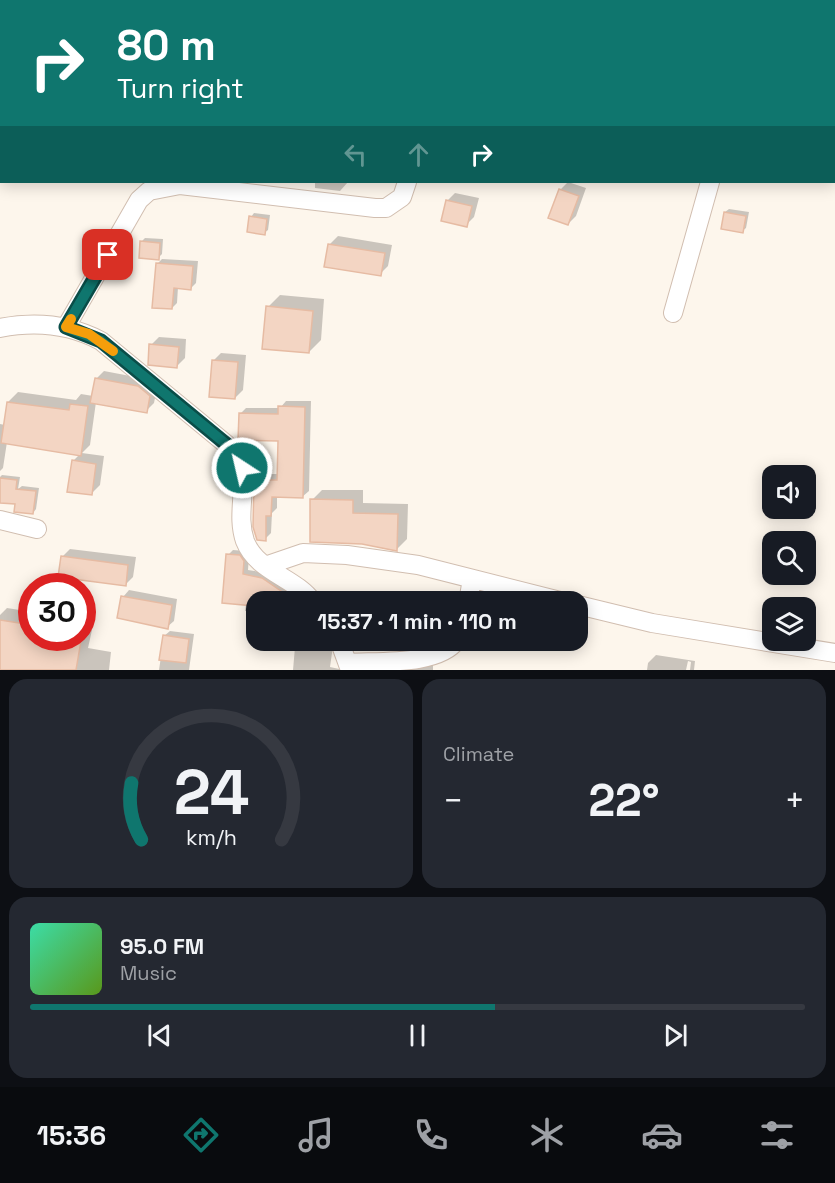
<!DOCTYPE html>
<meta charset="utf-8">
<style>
body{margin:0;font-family:"Space Grotesk",sans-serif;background:#242831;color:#f1f3f6;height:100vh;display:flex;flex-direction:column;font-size:22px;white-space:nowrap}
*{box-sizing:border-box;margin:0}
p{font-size:20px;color:#9ea1a6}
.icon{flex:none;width:33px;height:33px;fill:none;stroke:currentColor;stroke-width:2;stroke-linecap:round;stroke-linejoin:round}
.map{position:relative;height:670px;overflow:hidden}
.sheet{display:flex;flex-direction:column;gap:9px;padding:9px;background:#0d0f14;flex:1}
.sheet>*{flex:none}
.guide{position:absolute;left:0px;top:0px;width:836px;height:183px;box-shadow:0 3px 15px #0003;background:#0f766e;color:#fff;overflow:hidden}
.controls{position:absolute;left:762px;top:465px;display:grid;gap:12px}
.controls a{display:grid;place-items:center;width:54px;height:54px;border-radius:12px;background:#171b24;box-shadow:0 3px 15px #0003;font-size:30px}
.speed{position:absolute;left:18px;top:573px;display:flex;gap:12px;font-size:30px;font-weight:700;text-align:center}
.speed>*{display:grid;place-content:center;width:78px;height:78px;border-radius:50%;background:#171b24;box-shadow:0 3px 15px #0003;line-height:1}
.speed .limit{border:9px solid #d22;background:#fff;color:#111}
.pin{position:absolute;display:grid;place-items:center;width:51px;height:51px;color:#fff;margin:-26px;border-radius:12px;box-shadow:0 3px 9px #0006}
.me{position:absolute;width:66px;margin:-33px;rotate:325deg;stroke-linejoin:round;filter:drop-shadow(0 0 4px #0008)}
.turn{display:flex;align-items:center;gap:21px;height:126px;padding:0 18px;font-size:27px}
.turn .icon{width:78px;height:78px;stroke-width:2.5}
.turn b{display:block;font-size:42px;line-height:51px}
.lanes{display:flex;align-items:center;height:57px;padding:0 18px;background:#0003;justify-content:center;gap:30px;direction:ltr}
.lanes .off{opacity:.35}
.big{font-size:45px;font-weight:600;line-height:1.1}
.sheet .card{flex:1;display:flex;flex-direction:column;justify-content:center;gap:9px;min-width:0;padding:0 21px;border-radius:18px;background:#242831}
.sheet .dial{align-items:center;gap:0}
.dial svg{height:156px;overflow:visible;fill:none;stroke:#363941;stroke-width:7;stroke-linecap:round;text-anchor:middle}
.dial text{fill:#f1f3f6;stroke:none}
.song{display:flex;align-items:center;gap:18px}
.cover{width:72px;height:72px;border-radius:9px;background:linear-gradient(135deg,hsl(160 70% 55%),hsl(90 70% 35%))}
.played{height:6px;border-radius:3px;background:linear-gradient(90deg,#0f766e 60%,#363941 60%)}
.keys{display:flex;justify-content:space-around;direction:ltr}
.heat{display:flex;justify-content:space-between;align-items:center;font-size:33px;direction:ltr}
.sheet .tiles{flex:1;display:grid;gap:9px;grid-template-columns:1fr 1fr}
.card:last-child{grid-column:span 2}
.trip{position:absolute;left:246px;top:591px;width:342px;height:60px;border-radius:18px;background:#171b24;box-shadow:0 3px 15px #0003;font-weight:600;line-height:60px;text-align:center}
.tabs{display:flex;height:96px;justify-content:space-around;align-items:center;background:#090b0e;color:#9ea1a6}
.tabs .icon{width:42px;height:42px}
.tabs .active{color:#0f766e}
.tabs b{font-size:27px;color:#f1f3f6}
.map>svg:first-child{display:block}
.shadow{fill:#0003}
.building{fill:#f3d5c3;stroke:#e6bba3;stroke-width:1.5}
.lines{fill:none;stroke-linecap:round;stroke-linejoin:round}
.street-casing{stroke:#d1beb0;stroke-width:20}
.street{stroke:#fff;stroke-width:18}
.route-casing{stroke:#0a4d48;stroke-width:15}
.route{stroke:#0f766e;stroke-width:10}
.slow{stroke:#f59e0b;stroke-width:10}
</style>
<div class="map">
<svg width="835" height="670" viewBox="0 0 835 670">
<rect width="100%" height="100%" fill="#fdf6ec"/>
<!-- shadow -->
<path class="shadow" d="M315 182H348L340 191 315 188Z
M568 182 586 188 576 216 568 224 560 190Z
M455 193 479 198 474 217 466 225 447 201Z
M729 209 749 212 746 228 742 231 725 212Z
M254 213 270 215 268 230 264 233 251 217Z
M338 236 392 245 388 266 380 274 330 244Z
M145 238 163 239 162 254 158 258 141 242Z
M162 259 198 261 196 283 191 288 178 287 177 303 172 308 157 264Z
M280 295 324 299 321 340 309 352 268 307Z
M159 337 186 339 185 358 177 366 151 345Z
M221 353 246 355 243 390 235 398 213 361Z
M104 371 146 379 157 388 154 403 146 411 96 402 90 445 82 453 104 456 100 485 92 493 73 461 79 455 7 442 3 468 0 471V424L5 425 8 402 18 392 76 400 81 394 93 396 96 379Z
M286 401H311L309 491 302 497 277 496V508L272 513 271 533 265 539 255 480 261 474H279V439L240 414 246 408H280Z
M2 475 20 477 18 489 22 486 39 488 36 509 33 513 18 496 0 498V477Z
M322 490H363V503L408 504 407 539 397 549 312 500Z
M70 549 136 557 133 577 125 585 62 557Z
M233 550 245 551 249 556 248 570 268 573 301 596 300 602H256V611H245L246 604 228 555Z
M129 590 177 599 174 621 167 627 123 597Z
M381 594 427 598V602H345L350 597Z
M7 608 32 612V638H82V629L92 630 88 648 111 652 109 670H0V615Z
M170 631 194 634 189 670H159L164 636Z
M301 642 333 646 330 667 344 670H293L295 647Z
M656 655 695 661 694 670H690L691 662 688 661 686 670H647L648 663Z
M433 664V670H389Z"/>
<!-- building -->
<path class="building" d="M559 189 579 196 568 225 548 218Z
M446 200 472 206 467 227 441 221Z
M724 212 746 216 743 233 721 229Z
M249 216 267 219 265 235 247 232Z
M140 241 160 243 159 260 139 258Z
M328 244 385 253 381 276 324 267Z
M156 263 193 266 191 290 174 288 172 309 152 308Z
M266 306 313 311 309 353 262 349Z
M149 344 179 347 177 368 148 365Z
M212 360 238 362 235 399 209 397Z
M95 378 138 386 150 396 147 413 90 403Z
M7 402 69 410 70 404 88 406 81 456 1 443Z
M278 406 305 407 303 498 272 497 271 516H266V541L257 540 253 527 254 480H277L278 441 238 440 239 413 278 414Z
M72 460 96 464 92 495 67 492Z
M0 478 17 480 16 489 36 491 33 514 14 512 15 504 0 503Z
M310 499 353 500V513L398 514 397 551 362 544 310 542Z
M226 554 240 555 244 561 243 574 262 578 297 602H255L254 606 222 603Z
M61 556 128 565 126 586 58 577Z
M121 596 172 605 168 629 117 618Z
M0 620 32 625V638L81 641 76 670H0Z
M163 635 189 639 186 663 159 660Z"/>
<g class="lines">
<!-- street casing -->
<g class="street-casing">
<path id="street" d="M417 0 422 2
M834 9H835
M673 313 710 182
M66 327 139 200 149 191 180 185 375 208H386L402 197 407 182
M0 328C36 321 69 324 101 341L226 444C257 476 233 506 245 541 257 572 295 577 313 602
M0 520 37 529
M265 566 303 553 347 555 418 565 564 602
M468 602 472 579
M578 605 652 623 835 653
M339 640 350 670
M348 663C377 661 439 666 457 640"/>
</g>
<!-- street -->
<use href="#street" class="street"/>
</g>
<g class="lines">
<!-- route casing -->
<g class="route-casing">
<path id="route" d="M108 255 66 327 101 341 226 444 236 455 242 468"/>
</g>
<!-- route -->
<use href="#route" class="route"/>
<!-- slow -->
<path class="slow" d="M71 319 66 327 89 334 113 351"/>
</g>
</svg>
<div class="controls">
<a><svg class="icon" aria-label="sound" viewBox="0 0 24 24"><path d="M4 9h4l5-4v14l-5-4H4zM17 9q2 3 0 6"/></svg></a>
<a><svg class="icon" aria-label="search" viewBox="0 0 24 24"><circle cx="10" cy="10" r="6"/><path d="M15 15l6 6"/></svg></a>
<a><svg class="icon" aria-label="layers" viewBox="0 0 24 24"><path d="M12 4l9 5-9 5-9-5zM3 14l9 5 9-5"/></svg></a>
</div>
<div class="speed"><div class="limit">30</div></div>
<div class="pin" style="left:108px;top:255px;background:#d93025"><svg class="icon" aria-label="arrive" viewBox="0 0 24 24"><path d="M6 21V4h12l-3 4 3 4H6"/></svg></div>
<svg class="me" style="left:242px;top:468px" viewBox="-20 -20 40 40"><circle r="17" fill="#0f766e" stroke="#fff" stroke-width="3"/><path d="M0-11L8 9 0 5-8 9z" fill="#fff"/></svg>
<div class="trip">15:37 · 1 min · 110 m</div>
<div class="guide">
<div class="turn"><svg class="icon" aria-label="right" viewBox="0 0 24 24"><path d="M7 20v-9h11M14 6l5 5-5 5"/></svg><div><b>80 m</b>Turn right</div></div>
<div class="lanes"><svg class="icon off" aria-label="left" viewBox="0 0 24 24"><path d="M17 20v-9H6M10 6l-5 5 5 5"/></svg><svg class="icon off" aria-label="ahead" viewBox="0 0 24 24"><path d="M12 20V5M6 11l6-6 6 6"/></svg><svg class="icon" aria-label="right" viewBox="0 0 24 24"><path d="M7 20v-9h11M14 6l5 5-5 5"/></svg></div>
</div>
</div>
<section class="sheet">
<div class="tiles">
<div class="card dial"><svg viewBox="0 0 100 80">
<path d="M14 69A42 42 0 1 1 86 69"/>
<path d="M14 69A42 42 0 0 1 9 40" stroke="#0f766e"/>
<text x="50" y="56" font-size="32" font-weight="700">24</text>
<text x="50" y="72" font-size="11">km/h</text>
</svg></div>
<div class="card"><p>Climate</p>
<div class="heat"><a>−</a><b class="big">22°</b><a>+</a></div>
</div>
<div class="card">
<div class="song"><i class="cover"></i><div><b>95.0 FM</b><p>Music</p></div></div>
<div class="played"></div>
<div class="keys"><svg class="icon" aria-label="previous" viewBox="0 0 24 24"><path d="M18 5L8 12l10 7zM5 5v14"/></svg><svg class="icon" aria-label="pause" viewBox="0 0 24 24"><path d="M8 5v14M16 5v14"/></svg><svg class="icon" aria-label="next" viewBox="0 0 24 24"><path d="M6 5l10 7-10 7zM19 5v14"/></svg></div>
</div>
</div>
</section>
<nav class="tabs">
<b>15:36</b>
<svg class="icon active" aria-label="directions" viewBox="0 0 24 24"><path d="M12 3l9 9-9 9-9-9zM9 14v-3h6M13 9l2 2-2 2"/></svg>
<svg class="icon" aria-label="music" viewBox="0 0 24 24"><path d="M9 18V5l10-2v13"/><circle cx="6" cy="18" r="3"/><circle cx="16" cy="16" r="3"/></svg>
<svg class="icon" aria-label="phone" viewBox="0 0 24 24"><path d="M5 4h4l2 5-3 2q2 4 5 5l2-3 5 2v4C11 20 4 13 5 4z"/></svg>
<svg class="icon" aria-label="climate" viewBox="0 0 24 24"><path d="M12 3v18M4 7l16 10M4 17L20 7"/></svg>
<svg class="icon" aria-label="car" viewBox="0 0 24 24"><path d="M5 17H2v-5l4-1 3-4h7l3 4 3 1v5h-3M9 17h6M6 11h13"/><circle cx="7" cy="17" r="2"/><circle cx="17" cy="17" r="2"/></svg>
<svg class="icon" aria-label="filters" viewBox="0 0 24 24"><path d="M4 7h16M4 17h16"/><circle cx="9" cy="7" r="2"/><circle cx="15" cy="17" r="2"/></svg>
</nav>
